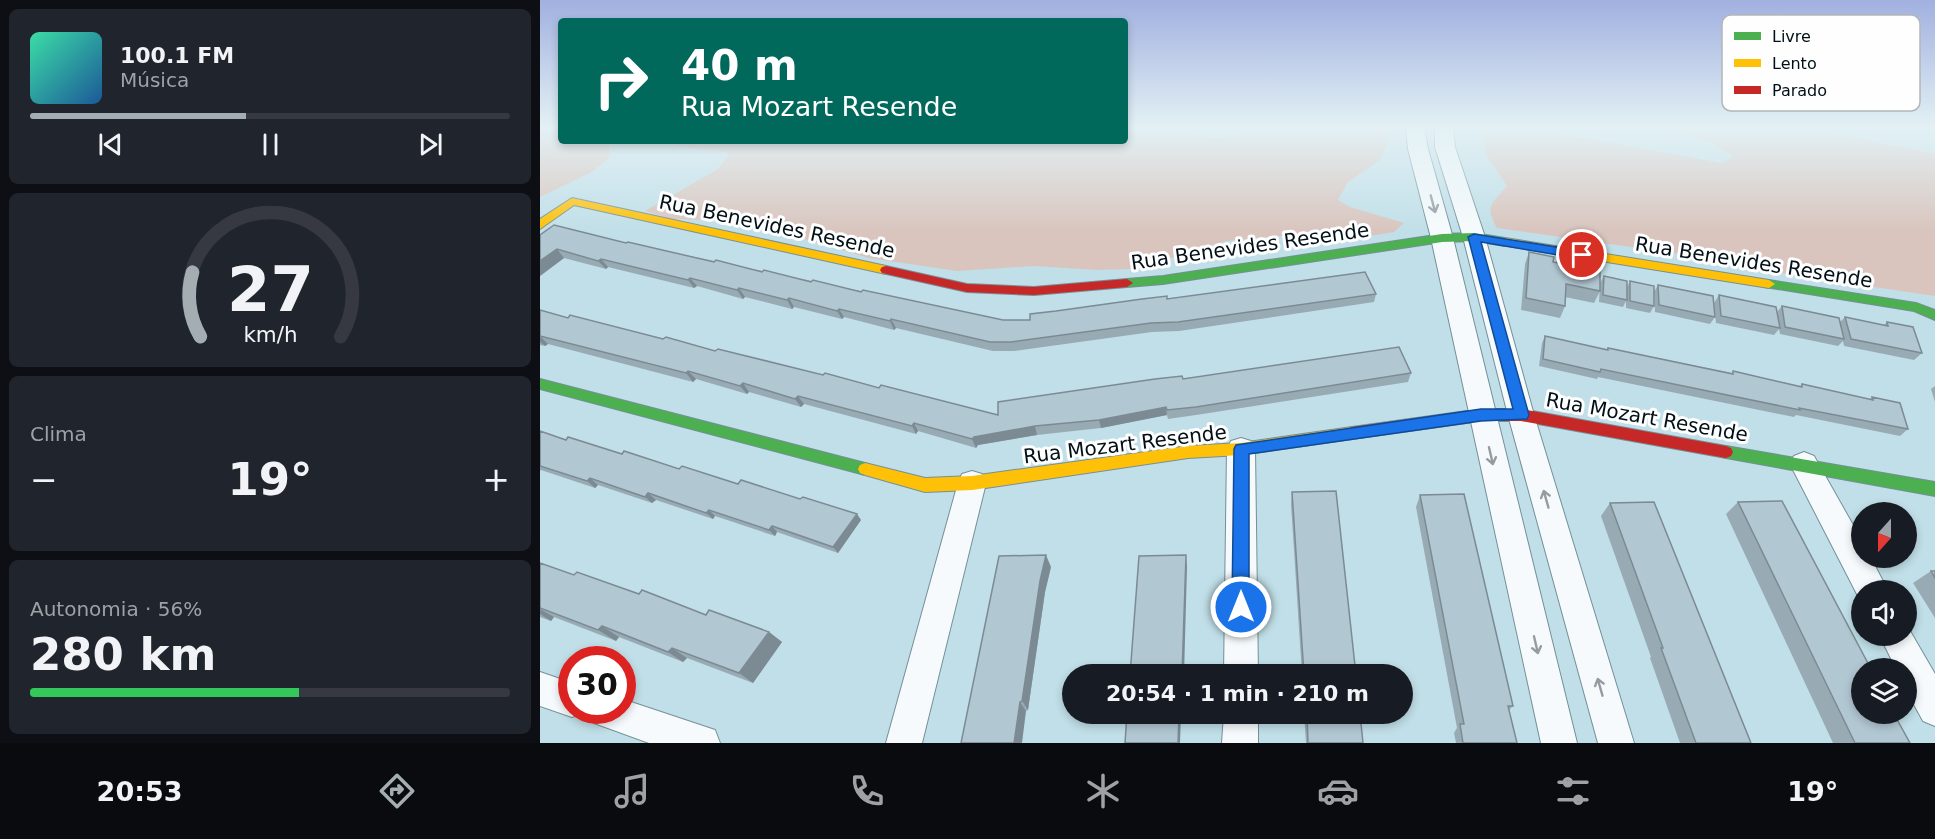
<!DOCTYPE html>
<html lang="pt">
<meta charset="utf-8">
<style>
body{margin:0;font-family:"DejaVu Sans",sans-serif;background:#20242c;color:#f1f3f6;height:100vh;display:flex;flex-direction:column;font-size:22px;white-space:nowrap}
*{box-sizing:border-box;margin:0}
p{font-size:20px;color:#9ea1a6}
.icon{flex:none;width:33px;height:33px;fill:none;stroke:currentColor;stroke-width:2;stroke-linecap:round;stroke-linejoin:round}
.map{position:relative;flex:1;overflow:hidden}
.panel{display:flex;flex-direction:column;gap:9px;padding:9px;background:#0d0f14;width:540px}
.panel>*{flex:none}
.banner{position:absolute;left:18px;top:18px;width:570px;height:126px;border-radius:6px;box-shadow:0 3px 9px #0003;background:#00695c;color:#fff;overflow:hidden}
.needle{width:39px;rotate:201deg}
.buttons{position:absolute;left:1311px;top:502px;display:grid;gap:12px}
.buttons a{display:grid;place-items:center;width:66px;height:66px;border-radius:50%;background:#171b24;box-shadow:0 3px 9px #0003;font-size:30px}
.speed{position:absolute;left:18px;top:646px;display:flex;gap:12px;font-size:30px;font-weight:700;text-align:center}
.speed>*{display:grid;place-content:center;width:78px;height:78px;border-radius:50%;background:#171b24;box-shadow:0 3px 9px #0003;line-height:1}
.speed .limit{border:9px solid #d22;background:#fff;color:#111}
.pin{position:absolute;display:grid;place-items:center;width:51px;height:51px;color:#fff;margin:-26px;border:3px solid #fff;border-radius:50%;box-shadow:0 2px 6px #0007}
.me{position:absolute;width:66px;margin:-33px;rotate:0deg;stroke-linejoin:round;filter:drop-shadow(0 0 4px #0008)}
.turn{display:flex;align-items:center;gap:21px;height:126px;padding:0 24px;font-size:27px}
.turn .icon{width:78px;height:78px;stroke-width:2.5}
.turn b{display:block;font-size:42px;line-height:51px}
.big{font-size:45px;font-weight:800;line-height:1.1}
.panel .widget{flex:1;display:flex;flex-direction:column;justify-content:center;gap:9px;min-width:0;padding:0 21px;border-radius:9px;background:#20242c}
.panel .dial{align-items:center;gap:0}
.dial svg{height:156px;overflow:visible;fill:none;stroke:#363941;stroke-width:7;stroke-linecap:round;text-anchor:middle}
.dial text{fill:#f1f3f6;stroke:none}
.song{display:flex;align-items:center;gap:18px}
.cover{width:72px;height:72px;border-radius:9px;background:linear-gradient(135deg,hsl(160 70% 55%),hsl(210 70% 35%))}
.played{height:6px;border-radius:3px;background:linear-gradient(90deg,#a3adb2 45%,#363941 45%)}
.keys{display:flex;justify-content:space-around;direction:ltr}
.heat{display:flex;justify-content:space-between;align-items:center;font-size:33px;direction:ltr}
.charge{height:9px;border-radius:4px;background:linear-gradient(90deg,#34c759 56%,#363941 0)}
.trip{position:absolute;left:522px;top:664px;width:351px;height:60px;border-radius:30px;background:#171b24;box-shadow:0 3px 9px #0003;font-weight:800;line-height:60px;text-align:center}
.tabs{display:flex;height:96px;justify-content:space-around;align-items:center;background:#090b0e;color:#9ea1a6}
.tabs .icon{width:42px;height:42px}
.tabs .on{color:#a3adb2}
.tabs b{font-size:27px;color:#f1f3f6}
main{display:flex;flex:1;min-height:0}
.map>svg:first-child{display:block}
.green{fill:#d9c5be}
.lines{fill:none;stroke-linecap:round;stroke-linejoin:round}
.street-casing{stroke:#749098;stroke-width:2}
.fast-casing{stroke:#749098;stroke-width:2}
.slow-casing{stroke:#749098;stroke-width:2}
.jam-casing{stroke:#749098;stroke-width:2}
.street{fill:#f6fafc;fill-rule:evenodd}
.fast{fill:#4caf50;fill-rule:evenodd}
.slow{fill:#ffc107;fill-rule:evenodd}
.jam{fill:#c62828;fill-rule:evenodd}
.wall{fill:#98abb5}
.shaded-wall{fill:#7c8b93}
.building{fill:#b1c7d2;stroke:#7c8b93;stroke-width:1.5}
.oneway{stroke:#949ca0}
.route{fill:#1a73e8;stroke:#114b97;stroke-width:1.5}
.labels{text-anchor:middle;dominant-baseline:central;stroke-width:6;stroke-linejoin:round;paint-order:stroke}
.street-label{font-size:20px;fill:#001016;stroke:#fefefe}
.key{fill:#fefefe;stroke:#b2b7b8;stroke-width:1.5}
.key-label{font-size:16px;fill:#001016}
</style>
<main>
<section class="panel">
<div class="widget">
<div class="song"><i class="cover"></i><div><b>100.1 FM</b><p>Música</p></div></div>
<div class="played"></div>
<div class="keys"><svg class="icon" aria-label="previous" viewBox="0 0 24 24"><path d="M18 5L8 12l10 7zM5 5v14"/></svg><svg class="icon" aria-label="pause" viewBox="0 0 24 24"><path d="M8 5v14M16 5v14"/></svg><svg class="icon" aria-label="next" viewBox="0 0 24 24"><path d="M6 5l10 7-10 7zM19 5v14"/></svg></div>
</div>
<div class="widget dial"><svg viewBox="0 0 100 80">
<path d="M14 69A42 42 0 1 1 86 69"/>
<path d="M14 69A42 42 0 0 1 10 36" stroke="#a3adb2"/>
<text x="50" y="56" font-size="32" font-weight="700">27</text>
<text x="50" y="72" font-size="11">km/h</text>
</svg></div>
<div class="widget"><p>Clima</p>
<div class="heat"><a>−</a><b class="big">19°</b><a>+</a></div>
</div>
<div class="widget"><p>Autonomia · 56%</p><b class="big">280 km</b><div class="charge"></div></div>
</section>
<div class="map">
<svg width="1395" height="743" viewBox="0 0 1395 743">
<rect width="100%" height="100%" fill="#c1dfe8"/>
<!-- green -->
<path class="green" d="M0 127H21V141H69L70 157 52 172 0 197Z
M585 127H639L663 136 678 138 741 127H855L839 161 808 182 798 200 810 207 864 223 854 232 837 235 780 237 740 236 686 241 595 269 557 270 494 266 417 271 329 258 234 230 170 220 132 219 105 211 178 169 190 153 138 146 123 141H585Z
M947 127H981L1006 131 1182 163 1193 156 1167 141 1119 127H1264L1395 154V296L1233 272 1154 256 957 228C944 205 952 204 967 186L948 158 941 133Z"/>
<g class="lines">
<!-- street casing -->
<g class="street-casing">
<path id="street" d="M866 127H884L888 149 913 238 1037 743H1001L891 238 868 149Z
M895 127H913L915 147 945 237 994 415 1094 743H1058L968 415 923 237 895 147Z
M701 438 711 441 715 449 718 675H684L687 449 691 441Z
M1264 452 1274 456 1322 541V558H1331L1348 591H1322L1321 602 1250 464 1254 456Z
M432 471 442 474 446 483 382 743H346L418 483 422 474Z
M1366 624 1395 674V726L1383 721 1366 690V669H1356L1340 636H1366Z
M0 672 32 683V711L44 712 32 717 0 706Z
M82 699 175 730 180 743H109L54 723 49 711H82Z
M684 714H718V743H682Z"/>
</g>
<!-- fast casing -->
<g class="fast-casing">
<path id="fast" d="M934 233 965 238 971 242 965 246 934 241 902 242 623 284 587 287 581 283 587 279 623 276 902 234Z
M1229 280 1376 303 1395 310V320L1374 311 1225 287 1223 284 1225 281Z
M0 379 325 463 330 465 332 469 330 473 325 475 0 389Z
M1186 446 1395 482V496L1186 458 1181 456 1179 452 1181 448Z"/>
</g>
<!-- slow casing -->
<g class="slow-casing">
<path id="slow" d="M32 198 346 266 352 270 346 274 34 205 0 229V219Z
M965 238 1229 280 1235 284 1229 288 961 245 959 242Z
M812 427 817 429 819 433 817 437 812 439 701 455 648 458 432 490 385 492 325 475 320 473 318 469 320 465 325 463 385 478 432 476 648 446 701 443Z"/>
</g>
<!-- jam casing -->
<g class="jam-casing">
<path id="jam" d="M346 266 427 284 494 287 587 279 593 283 587 287 494 295 427 292 342 273 340 270 342 267Z
M941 409H981L1186 446 1191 448 1193 452 1191 456 1186 458 981 421H941L812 439 807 437 805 433 807 429 812 427Z"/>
</g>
<!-- street -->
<use href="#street" class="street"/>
<!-- fast -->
<use href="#fast" class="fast"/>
<!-- slow -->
<use href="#slow" class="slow"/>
<!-- jam -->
<use href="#jam" class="jam"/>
</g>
<!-- wall -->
<path class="wall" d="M0 235 86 243 463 320H490L627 299 836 294 834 302 639 331 612 332 474 351H453L356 328 354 330 304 317 302 319 254 307 252 309 205 297 203 299 157 286 154 288 68 267 66 269 24 258 0 276Z
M989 252 1013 262 1060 291 1054 303 1025 297V306L1020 318 981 310 985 264Z
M1064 276 1087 287 1090 281 1114 306 1110 313 1086 308V301L1083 307 1059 302 1060 283Z
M1118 285 1175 317 1170 324 1115 312 1114 292Z
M1179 295 1237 312 1242 306 1300 322 1305 317 1344 325 1347 322 1382 353 1374 360 1304 346 1303 341 1298 346 1240 334 1239 329 1234 335 1176 323 1174 303Z
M0 310 28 318 458 415 643 379 871 373 868 382 656 415 628 419 627 415 561 428 497 435 438 445 436 448 378 431 376 434 264 404 261 407 209 392 207 394 156 379 153 382 8 344 5 346 0 345Z
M1005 336 1066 350 1068 348 1192 373 1193 371 1260 386 1262 384 1330 399 1332 397 1368 429 1360 436 1256 415 1254 417 1058 377 1057 379 999 366 1002 343Z
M1395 386V402L1391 389Z
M0 431 26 440 198 484 321 520 298 553 237 532 235 536 175 516 173 519 116 500 112 503 58 485 55 488 1 470 0 471Z
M752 492 816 675H762L751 504Z
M880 495 973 706 969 710 977 743H916L914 733 917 728 876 507Z
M1198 502 1370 743H1293L1186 514Z
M1070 503 1211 743H1140L1110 658 1111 657 1061 516Z
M0 563 34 575 166 615 229 632 242 642 213 683 147 658 143 662 79 637 76 641 14 617 11 621 0 617Z
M511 567 505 592 488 710 486 711 421 743Z
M1391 571H1395V618L1373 583Z
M764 714H820L823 743H766Z"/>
<!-- shaded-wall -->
<path class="shaded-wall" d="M17 249 24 258 0 276V261Z
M61 259 68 267 66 269 58 261Z
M150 278 157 286 154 288 148 280Z
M199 288 205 297 203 299 197 290Z
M249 298 254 307 252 309 247 300Z
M299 309 304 317 302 319 297 311Z
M351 319 356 328 354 330 350 321Z
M0 336 8 344 5 346 0 342Z
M148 371 156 379 153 382 146 373Z
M203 383 209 392 207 394 200 386Z
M258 396 264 404 261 407 255 399Z
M626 407 627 415 561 428 559 420Z
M374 423 378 431 376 434 372 426Z
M495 426 497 435 438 445 436 448 432 439 434 437Z
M50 478 58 485 55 488 47 481Z
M108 493 116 500 112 503 105 497Z
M169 510 175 516 173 519 166 513Z
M317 514 321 520 298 553 293 547Z
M232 526 237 532 235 536 229 530Z
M506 555 511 567 505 592 488 710 482 701 500 581Z
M646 555 647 567 644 675H642Z
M0 609 14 617 11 621 0 614Z
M62 626 79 637 76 641 58 630Z
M229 632 242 642 213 683 199 673Z
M132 648 147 658 143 662 128 652Z
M480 702 486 711 482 743H474Z
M639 714H641L640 743H638Z"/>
<!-- building -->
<path class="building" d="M14 225 86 243 88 242 174 262 176 260 222 272 224 270 271 282 273 280 321 292 323 290 463 320H490V314L516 311 602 299 627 296V299L825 272 836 294 638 322 611 323 471 342H450L351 319 350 321 299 309 297 311 249 298 247 300 199 288 197 290 150 278 148 280 61 259 58 261 17 249 0 261V235Z
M989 252 1014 257 1013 262 1060 272V291L1026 284 1025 306 986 298Z
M1064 276 1087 281V300L1063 295Z
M1090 281 1114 286V306L1090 301Z
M1118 285 1173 296 1175 317 1119 305Z
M1179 295 1236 307 1240 328 1181 316Z
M1242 306 1299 318 1304 339 1245 327Z
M0 310 28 318 30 315 123 339 126 337 175 351 178 349 283 375 285 373 339 388 341 385 458 415V402L615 379 642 376 643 379 859 347 871 373 656 407 627 410 626 407 559 420 495 426 434 437 432 439 374 423 372 426 258 396 255 399 203 383 200 386 148 371 146 373 0 336Z
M1305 317 1348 326 1347 322 1373 327 1382 353 1311 339Z
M1005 336 1068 350V348L1193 374V371L1262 387V384L1333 400 1332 397 1360 403 1368 429 1259 408 1260 410 1061 369 1060 372 1003 359Z
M0 431 26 440 28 437 82 454 84 451 139 469 142 466 198 484 201 480 260 499 263 497 317 514 293 547 232 526 229 530 169 510 166 513 108 493 105 497 50 478 47 481 0 466Z
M796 491 816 675H764L752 492Z
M924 494 973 706H968L977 743H923L920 724H924L880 495Z
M1242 501 1331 669H1322V714H1354L1370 743H1315L1198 502Z
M1114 502 1211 743H1156L1121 648H1123L1070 503Z
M506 555 500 581 482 701 480 702 474 743H421L459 556Z
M646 555 642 675H590L599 556Z
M0 563 34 575 37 572 99 594 102 590 166 615 169 610 229 632 199 673 132 648 128 652 62 626 58 630 0 608Z
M1391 571H1395V578Z
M587 714H639L638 743H585Z
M767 714H820L823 743H768Z"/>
<!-- one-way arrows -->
<defs><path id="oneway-shaft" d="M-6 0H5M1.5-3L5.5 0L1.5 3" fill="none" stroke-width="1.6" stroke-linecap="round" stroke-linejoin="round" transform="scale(1.5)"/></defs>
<g class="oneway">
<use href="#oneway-shaft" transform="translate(893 204) rotate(75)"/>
<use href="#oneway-shaft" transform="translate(951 456) rotate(77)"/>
<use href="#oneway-shaft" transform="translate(1006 499) rotate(-106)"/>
<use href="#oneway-shaft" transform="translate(996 645) rotate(77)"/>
<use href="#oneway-shaft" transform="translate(1060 687) rotate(-106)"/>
</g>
<!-- sky -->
<linearGradient id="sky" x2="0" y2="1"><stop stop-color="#a1b0df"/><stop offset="0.55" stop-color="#e3f1f5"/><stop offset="1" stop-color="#e3f1f5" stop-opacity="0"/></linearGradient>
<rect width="1395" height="231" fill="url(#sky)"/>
<!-- route -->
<path class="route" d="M934 234 1042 251 1048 255 1042 259 941 242 989 415 987 419 941 421 709 454V607L707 613 701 616 695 613 692 607 694 449 696 445 941 409H973L928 237Z"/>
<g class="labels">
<!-- street labels -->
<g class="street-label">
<text transform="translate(237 226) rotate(12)">Rua Benevides Resende</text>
<text transform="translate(710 246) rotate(-8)">Rua Benevides Resende</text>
<text transform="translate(1214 262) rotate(9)">Rua Benevides Resende</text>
<text transform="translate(1107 417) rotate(10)">Rua Mozart Resende</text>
<text transform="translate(585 444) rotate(-7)">Rua Mozart Resende</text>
</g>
</g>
<!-- legend -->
<rect x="1182" y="15" width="198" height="96" rx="9" class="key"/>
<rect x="1194" y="32" width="27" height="8" fill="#4caf50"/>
<rect x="1194" y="59" width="27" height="8" fill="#ffc107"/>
<rect x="1194" y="86" width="27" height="8" fill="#c62828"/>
<g class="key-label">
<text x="1232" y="42">Livre</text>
<text x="1232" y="69">Lento</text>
<text x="1232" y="96">Parado</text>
</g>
</svg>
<div class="buttons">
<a><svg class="needle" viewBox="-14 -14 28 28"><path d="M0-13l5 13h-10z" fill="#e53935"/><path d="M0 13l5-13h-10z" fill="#9ea1a6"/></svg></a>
<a><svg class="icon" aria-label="sound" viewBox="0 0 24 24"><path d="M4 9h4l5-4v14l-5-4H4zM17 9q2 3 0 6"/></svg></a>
<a><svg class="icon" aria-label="layers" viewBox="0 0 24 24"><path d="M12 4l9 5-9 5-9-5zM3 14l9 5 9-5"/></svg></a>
</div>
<div class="speed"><div class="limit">30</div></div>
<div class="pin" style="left:1042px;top:255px;background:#d93025"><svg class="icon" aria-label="arrive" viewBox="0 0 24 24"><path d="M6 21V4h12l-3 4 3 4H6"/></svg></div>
<svg class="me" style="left:701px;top:607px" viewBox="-20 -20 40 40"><circle r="17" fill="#1a73e8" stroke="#fff" stroke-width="3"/><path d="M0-11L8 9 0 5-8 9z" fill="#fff"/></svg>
<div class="trip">20:54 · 1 min · 210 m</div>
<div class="banner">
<div class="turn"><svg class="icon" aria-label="right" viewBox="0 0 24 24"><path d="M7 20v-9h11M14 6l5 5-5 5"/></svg><div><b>40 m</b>Rua Mozart Resende</div></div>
</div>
</div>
</main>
<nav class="tabs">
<b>20:53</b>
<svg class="icon on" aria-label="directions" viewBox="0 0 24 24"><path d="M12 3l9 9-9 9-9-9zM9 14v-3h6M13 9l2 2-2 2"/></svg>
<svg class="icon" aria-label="music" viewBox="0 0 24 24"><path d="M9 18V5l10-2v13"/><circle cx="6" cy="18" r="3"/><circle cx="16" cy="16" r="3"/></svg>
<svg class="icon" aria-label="phone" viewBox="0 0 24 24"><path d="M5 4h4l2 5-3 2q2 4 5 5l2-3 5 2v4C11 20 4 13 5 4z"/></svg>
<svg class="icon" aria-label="climate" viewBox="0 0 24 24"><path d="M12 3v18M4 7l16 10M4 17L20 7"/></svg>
<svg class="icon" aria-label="car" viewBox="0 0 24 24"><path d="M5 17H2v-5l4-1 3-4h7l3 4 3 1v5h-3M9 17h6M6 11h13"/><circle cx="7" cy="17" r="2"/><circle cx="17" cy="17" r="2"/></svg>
<svg class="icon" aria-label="filters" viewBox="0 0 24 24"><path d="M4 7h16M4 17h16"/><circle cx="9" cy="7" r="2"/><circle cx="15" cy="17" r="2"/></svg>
<b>19°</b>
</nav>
